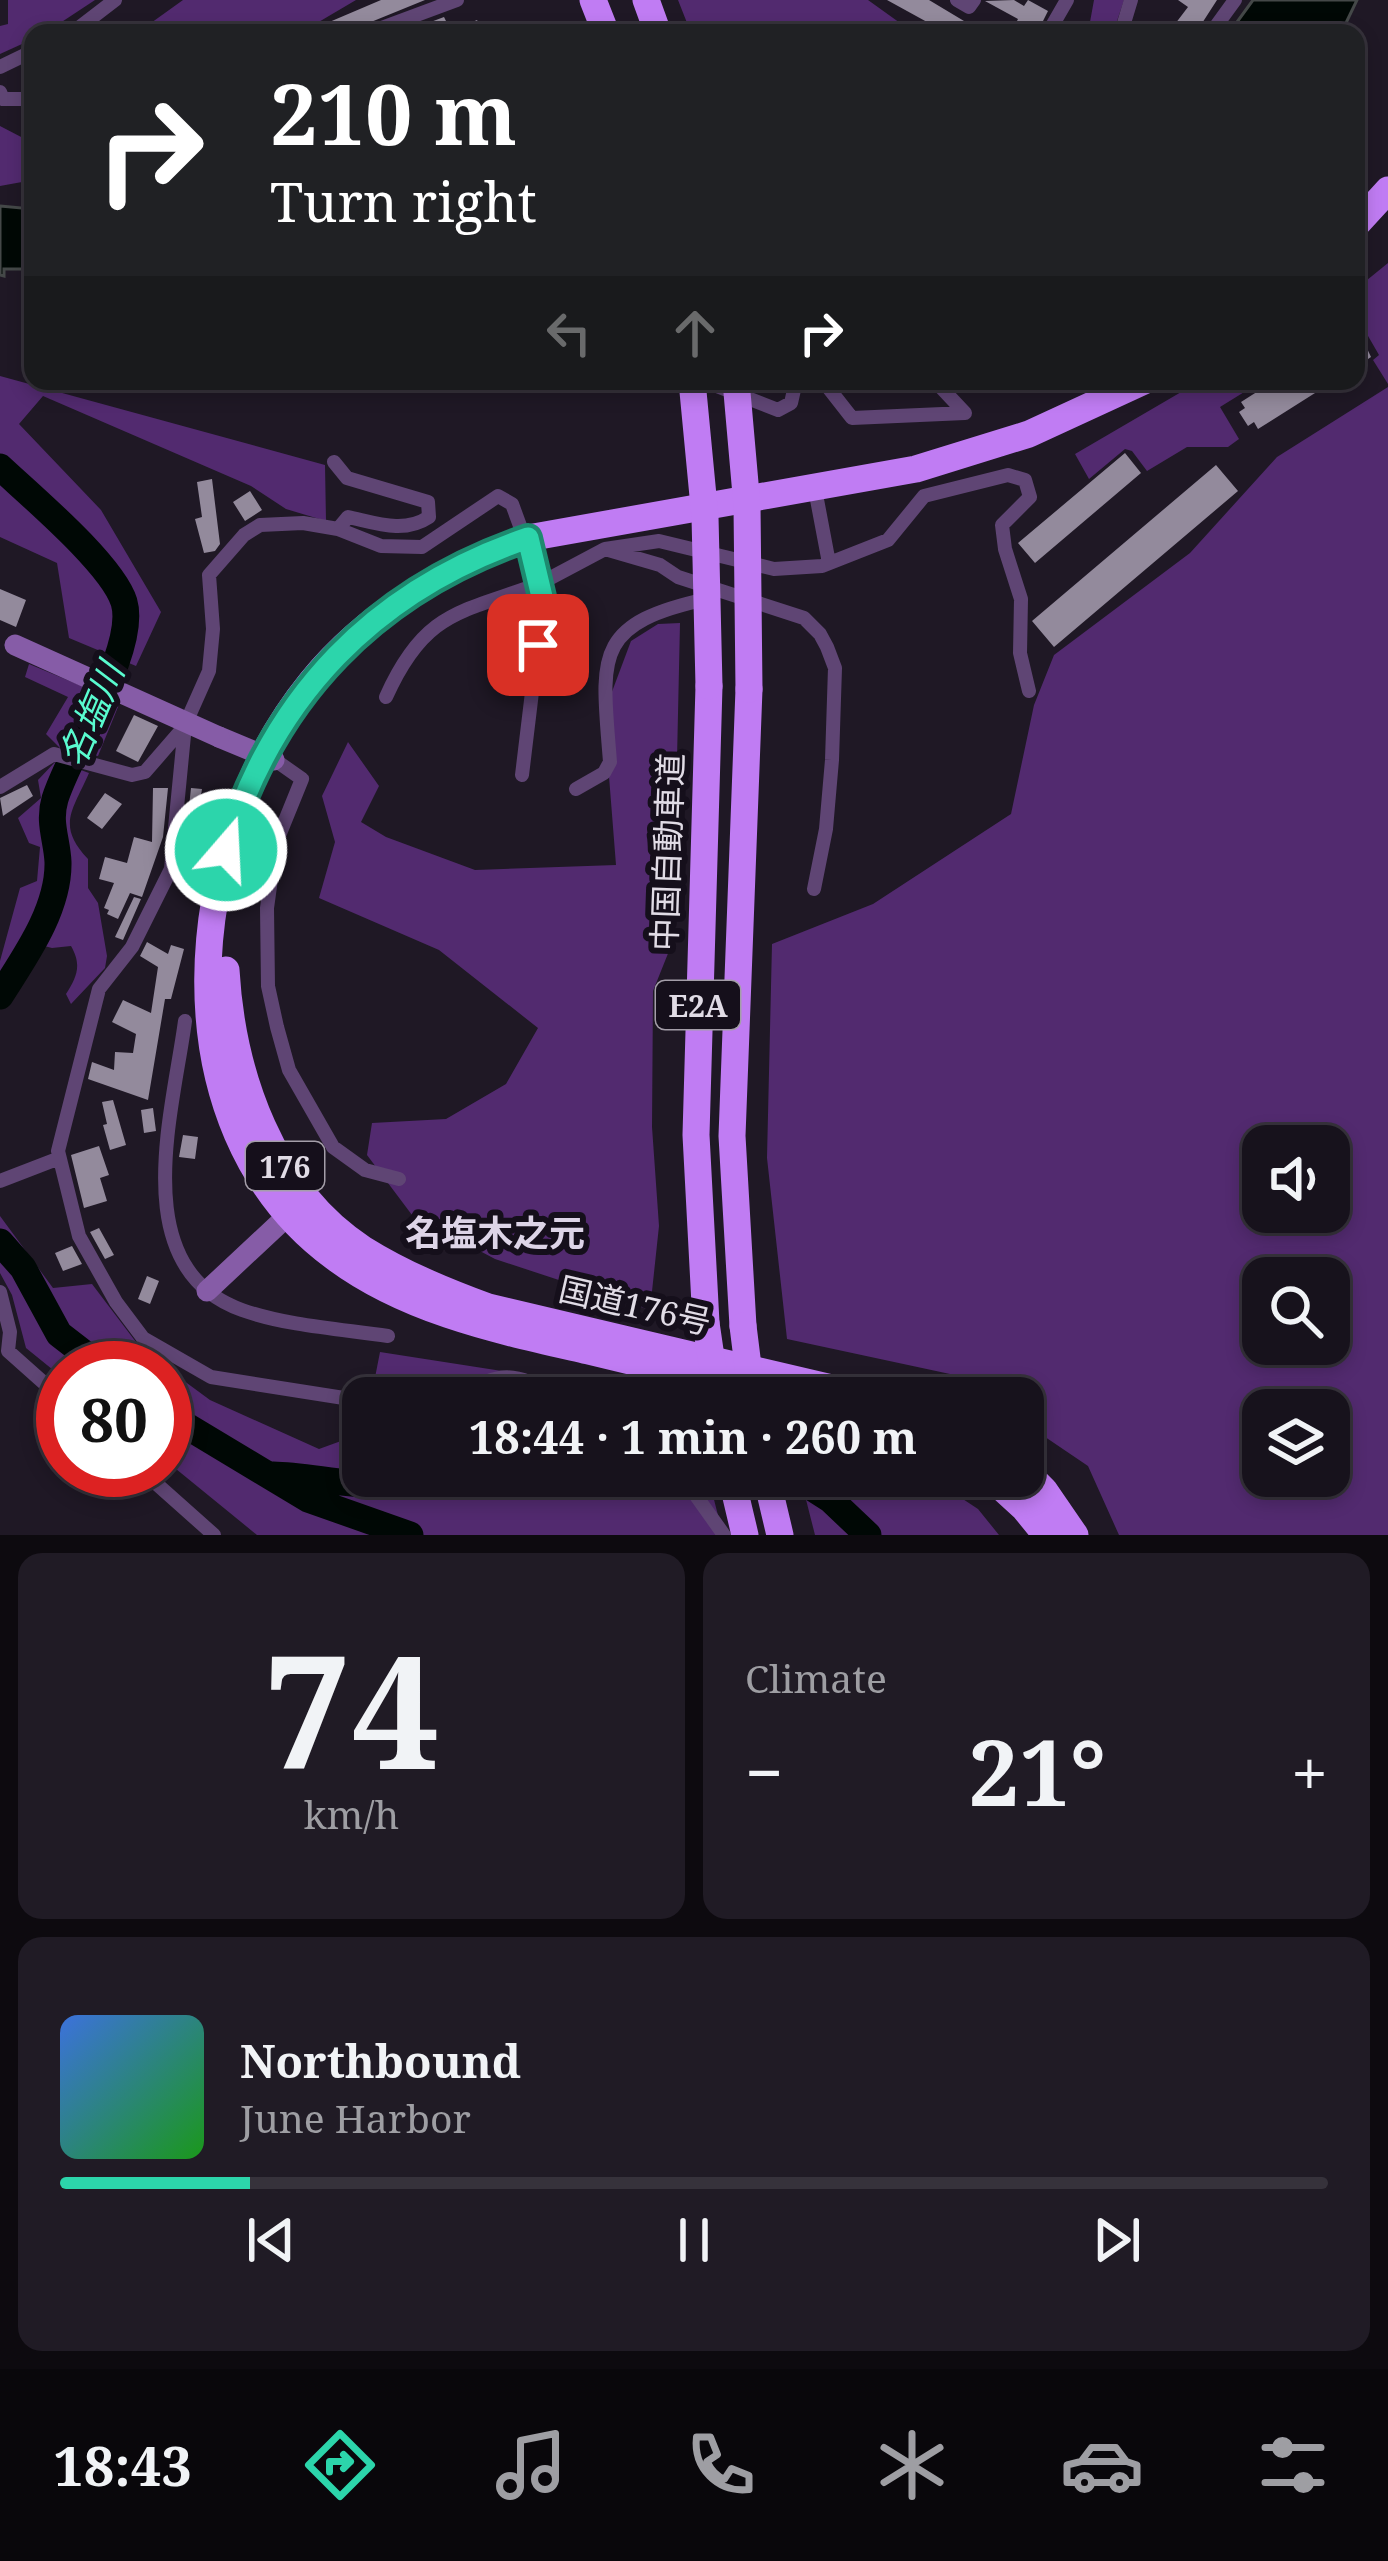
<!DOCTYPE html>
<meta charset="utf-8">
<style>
body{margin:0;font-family:"Noto Serif","Noto Sans JP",serif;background:#201b25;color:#f1f3f6;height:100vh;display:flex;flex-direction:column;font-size:45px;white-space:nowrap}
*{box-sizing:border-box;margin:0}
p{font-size:39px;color:#9e9ea3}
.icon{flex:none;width:66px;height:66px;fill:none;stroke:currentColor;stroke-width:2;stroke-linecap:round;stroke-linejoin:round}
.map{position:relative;height:1535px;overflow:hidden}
.panel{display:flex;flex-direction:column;gap:18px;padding:18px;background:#0d0a0f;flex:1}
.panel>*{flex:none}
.banner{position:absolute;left:24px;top:24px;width:1341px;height:366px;border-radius:24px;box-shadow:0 6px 18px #0003,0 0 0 3px #36323b;background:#202124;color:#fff;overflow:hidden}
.fabs{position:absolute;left:1242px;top:1125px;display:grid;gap:24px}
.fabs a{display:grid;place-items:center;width:108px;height:108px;border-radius:24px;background:#17121c;box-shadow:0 6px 18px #0003,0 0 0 3px #36323b;font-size:60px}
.speed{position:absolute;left:36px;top:1341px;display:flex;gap:24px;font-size:60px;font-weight:700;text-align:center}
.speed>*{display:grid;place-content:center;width:156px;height:156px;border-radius:50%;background:#17121c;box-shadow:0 6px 18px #0003,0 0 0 3px #36323b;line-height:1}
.speed .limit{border:18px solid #d22;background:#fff;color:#111}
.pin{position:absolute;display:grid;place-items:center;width:102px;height:102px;color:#fff;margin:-51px;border-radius:24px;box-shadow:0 6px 18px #0006}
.me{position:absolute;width:132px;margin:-66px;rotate:19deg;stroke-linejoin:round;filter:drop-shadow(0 0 9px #0008)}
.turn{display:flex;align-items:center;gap:42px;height:252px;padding:0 48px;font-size:54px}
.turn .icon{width:156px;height:156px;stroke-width:2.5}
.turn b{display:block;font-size:84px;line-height:102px}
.lanes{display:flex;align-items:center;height:114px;padding:0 48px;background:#0003;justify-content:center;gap:60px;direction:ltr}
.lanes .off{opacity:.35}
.big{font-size:90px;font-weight:700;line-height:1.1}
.panel .card{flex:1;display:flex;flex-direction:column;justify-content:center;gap:18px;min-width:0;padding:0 42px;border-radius:24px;background:#201b25}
.panel .dial{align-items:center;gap:0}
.dial b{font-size:156px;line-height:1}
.song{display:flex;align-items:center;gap:36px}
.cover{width:144px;height:144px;border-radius:18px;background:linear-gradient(135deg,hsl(220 70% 55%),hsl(120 70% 35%))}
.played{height:12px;border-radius:6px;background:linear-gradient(90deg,#2cd5ab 15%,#36323b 15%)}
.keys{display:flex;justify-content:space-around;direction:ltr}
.heat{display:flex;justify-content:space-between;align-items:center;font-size:66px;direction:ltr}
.panel .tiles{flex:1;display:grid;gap:18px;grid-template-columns:1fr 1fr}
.card:last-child{grid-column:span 2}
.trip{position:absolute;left:342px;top:1377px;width:702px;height:120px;border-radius:24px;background:#17121c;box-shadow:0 6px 18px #0003,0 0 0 3px #36323b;font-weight:700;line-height:120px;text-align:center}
.tabs{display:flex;height:192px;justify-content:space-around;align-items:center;background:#09070b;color:#9e9ea3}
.tabs .icon{width:84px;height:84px}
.tabs .current{color:#2cd5ab}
.tabs b{font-size:54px;color:#f1f3f6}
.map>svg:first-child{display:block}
.forest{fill:#522a6f;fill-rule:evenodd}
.water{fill:#000805;stroke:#444848;stroke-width:3}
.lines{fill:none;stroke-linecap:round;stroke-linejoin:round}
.river{stroke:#000805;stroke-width:27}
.building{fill:#938a9c}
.street{stroke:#5f4574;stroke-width:14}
.secondary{stroke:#865ca7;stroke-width:21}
.highway{stroke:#c07cf3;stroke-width:27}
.secondary-bridge{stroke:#865ca7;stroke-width:21}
.highway-bridge{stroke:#c07cf3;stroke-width:27}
.route-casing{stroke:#1d8a6f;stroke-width:30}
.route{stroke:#2cd5ab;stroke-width:21}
.labels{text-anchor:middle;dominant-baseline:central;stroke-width:12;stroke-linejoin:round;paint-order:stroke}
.shield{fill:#150f1b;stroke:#a49ea9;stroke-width:3}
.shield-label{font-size:30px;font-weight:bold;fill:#e1dce6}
.street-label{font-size:33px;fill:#e1dce6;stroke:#150f1b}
.water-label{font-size:36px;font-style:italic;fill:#59fbcf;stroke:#150f1b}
.neighbourhood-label{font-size:36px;font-weight:bold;fill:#ddd4e7;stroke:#150f1b}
</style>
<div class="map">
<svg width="1388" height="1535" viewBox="0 0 1388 1535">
<rect width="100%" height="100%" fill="#1f1825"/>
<!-- forest -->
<path class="forest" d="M8 0H95L45 33H33V39L0 54V26L8 24Z
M183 0H356L317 23 321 33H137Z
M678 0H868L914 33H691Z
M1094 0H1124L1113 33H1088Z
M0 126 25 139 33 136V180L0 186Z
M1388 263V384L1373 360 1379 355 1360 322 1356 323V289Z
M0 376 325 465 326 521 286 509 251 486 43 396 19 424 101 510 161 612 136 666 69 638 57 563 0 537Z
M1200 381H1262L1220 407 1239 439 1228 447H1187L1147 471 1132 451 1125 449 1089 479 1075 454Z
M1388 387V1535H1119L1088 1466 1023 1422V1398H987L950 1374 787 1339 767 1158 772 944 873 904 1011 814 1034 705 1054 655 1190 553 1277 457ZM1263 1146H1329V1212H1263ZM1263 1278H1329V1344H1263ZM1263 1410H1329V1476H1263Z
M680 623 673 941 653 991 652 1127 659 1226 650 1310 495 1259 412 1215 367 1155 372 1123 446 1119 506 1084 538 1028 439 950 319 898 335 842 322 796 348 742 379 786 361 822 386 837 475 870 616 865 604 713 631 641 658 624Z
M29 664 120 702 98 756 60 748 46 734 68 697 25 677Z
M56 761 89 773C73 810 56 825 88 859V888L98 903 107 956 105 968 71 1004 66 994C77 977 82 965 71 946L52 948 21 940 0 981V961L20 888 37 881 40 847 29 843 18 818 41 798 38 780Z
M0 1216 53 1288 92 1284 142 1350 210 1400 319 1449 363 1433V1476H708L723 1535H257L165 1460V1368H63V1378L26 1348 12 1295 0 1273Z
M380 1352 674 1398H371Z
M800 1476H928L978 1509 999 1535H815Z"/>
<!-- water -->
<path class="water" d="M1253 0H1357L1345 25 1336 33H1229Z
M0 206 33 209V269H4V276L0 275Z"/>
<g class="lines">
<!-- river -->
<path class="river" d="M0 467C31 496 112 564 124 602 138 649 70 750 55 799 48 823 57 839 58 862 59 910 24 958 0 996
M0 1242 23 1268 59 1334 103 1368
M165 1413 308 1499 410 1535
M273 1475C321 1476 384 1496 429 1476
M794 1476 830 1499 868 1535"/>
</g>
<!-- building -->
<path class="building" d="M381 0H425L344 33H331L327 23Z
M887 0H929L984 33H947Z
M1014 0 1024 6 1028 0 1048 11 1037 33H1011L1018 19 985 1Z
M1178 0H1217L1197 31 1191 27 1186 33 1172 28 1188 7Z
M444 17 451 31 477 20 484 33H414L412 29Z
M1356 325 1371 357 1356 367Z
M1274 381H1334L1258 429 1254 422 1248 426 1239 412 1245 408 1241 402Z
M1125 453 1141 473 1035 563 1018 543Z
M1216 465 1238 491 1054 647 1032 621Z
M212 479 220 544 215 551 204 553 195 519 202 517 197 482Z
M250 491 262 510 245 521 233 502Z
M0 589 26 600 16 627 0 620Z
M134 715 158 726 138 762 116 751Z
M27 785 33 796 3 816 0 798Z
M153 788H168L163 837 142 897 130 893 118 919 107 914 109 910 104 908 114 883 99 879 105 857 127 863 134 837 152 842Z
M191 788 202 789 190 866 183 865Z
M105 793 122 804 102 829 87 818Z
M134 897 141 899 123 940 115 937Z
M147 942 168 954 171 945 184 949 171 999H165L148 1100 88 1079 92 1062 114 1070 115 1052 133 1053 136 1034 112 1022 123 1000 151 1013 158 967 140 956Z
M113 1100 126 1145 110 1150 103 1125 107 1124 102 1102Z
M153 1108 156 1131 144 1133 141 1110Z
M183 1135 198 1137 195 1159 179 1157Z
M99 1146 109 1175 100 1178 107 1201 84 1208 71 1155Z
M99 1228 114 1255 105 1259 90 1232Z
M72 1246 82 1264 63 1271 55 1253Z
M147 1276 159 1281 150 1304 138 1299Z"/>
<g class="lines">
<!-- street -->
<path class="street" d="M957 0 969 7 974 0
M72 33 115 0
M368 33 457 0
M560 33 565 31
M1048 33 1067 0
M1121 33 1131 0
M1211 33 1235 0
M0 67 33 51
M0 92 3 99H33
M704 381 778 410 791 403 796 381
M823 381 852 418 965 413 935 381
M334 462 347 478 428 502 429 517C404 534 376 523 348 517L338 529
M815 489 829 563
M605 549 659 541 774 569 822 566 888 540 924 496 1008 475 1025 480 1030 497 1002 525 1005 549 1021 599 1020 653 1029 691
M386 697C425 610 461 613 541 583L543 601 522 775
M275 760 302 779 276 843 267 908 268 986 277 1027 289 1070 333 1147 365 1170 399 1179
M0 787 54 754 132 775 145 772 184 727
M576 789 604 773 610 762C602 658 591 624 707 599
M185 1021C173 1112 125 1268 242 1310 288 1326 340 1329 388 1336
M0 1181 57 1159
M0 1292 10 1332 8 1351
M8 1351 63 1400
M451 1398C502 1373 508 1368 561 1398
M363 1401 211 1377 143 1338 116 1302 79 1236 58 1151 99 989 132 947 171 869 185 725 209 671 213 629 209 575 244 535 260 525 303 523 338 529 381 546 422 547 498 496 512 504 541 583 605 549 660 565 678 577 804 618 820 634 827 647 835 668 832 760 826 829 814 889
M141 1470 214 1535
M682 1476 724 1535"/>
<!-- secondary -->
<path class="secondary" d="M219 737 274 760
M207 1291 299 1205"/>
<!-- highway -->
<path class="highway" d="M593 0 606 33
M646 0 658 33
M1356 225 1388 190
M226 970C232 1074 272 1190 363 1249 403 1274 445 1291 488 1307L874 1398
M706 1323 696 1135 709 686
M743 1326 732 1136 749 689
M783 1398C718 1382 653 1367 588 1351 501 1331 407 1312 334 1257 156 1126 183 840 311 682 366 614 446 567 528 538L916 469 1029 434 1144 381
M1023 1469 1044 1490 1075 1535
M731 1476 745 1535
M766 1476 780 1535
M989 1476 1024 1508 1046 1535"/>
<!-- secondary-bridge -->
<path class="secondary-bridge" d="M15 645 219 737"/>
<!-- highway-bridge -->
<path class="highway-bridge" d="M692 381 705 517 709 686
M736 381 747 506 749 689
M706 1323 717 1398
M743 1326 752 1398"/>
</g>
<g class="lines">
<!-- route casing -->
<g class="route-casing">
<path id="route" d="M226 850C272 696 375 590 528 538L543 601 538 645"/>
</g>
<!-- route -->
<use href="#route" class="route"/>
</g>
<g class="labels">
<!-- shield labels -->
<g class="shield">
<rect x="656" y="981" width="84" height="48" rx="9"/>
<rect x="246" y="1142" width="78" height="48" rx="9"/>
</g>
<g class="shield-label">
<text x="698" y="1005">E2A</text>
<text x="285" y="1166">176</text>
</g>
<!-- street labels -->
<g class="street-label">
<text transform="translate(667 852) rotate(-88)">中国自動車道</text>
<text transform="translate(635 1305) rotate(13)">国道176号</text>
</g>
<!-- water labels -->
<g class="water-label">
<text transform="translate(91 714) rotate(-67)">名塩川</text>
</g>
<!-- neighbourhood labels -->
<g class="neighbourhood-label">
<text x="495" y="1232">名塩木之元</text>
</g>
</g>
</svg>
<div class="fabs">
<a><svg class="icon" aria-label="sound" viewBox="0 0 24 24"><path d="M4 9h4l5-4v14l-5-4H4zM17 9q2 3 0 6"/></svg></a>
<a><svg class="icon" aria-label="search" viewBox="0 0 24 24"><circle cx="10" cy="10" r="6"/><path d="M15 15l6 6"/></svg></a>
<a><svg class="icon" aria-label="layers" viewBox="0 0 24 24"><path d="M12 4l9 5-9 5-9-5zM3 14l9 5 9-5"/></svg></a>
</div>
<div class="speed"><div class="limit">80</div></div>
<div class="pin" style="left:538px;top:645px;background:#d93025"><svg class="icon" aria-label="arrive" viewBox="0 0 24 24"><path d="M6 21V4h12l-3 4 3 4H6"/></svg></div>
<svg class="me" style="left:226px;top:850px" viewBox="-20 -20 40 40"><circle r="17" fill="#2cd5ab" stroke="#fff" stroke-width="3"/><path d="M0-11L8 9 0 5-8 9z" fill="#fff"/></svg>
<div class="trip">18:44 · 1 min · 260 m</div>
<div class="banner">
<div class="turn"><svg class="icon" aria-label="right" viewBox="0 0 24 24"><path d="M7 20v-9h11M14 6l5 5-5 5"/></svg><div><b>210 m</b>Turn right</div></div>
<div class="lanes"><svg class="icon off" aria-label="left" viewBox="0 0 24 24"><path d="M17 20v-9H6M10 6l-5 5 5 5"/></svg><svg class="icon off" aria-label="ahead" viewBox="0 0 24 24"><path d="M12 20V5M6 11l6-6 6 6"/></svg><svg class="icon" aria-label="right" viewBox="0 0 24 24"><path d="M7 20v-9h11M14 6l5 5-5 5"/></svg></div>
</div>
</div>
<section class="panel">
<div class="tiles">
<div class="card dial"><b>74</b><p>km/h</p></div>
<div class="card"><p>Climate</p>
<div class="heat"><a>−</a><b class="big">21°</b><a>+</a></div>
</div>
<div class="card">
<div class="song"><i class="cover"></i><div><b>Northbound</b><p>June Harbor</p></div></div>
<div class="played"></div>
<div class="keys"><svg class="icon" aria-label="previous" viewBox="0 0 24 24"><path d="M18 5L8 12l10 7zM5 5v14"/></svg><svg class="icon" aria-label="pause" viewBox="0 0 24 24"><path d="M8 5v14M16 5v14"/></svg><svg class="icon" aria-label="next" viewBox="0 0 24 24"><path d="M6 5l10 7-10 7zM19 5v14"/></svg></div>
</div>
</div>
</section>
<nav class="tabs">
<b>18:43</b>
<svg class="icon current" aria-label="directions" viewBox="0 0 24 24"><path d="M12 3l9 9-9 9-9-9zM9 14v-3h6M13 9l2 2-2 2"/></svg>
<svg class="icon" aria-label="music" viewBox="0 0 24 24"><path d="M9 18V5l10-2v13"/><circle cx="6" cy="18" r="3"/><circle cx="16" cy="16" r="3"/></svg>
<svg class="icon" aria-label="phone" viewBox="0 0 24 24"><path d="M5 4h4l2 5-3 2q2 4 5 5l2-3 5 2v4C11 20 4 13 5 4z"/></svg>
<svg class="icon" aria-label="climate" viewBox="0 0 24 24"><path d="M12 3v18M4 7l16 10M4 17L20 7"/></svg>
<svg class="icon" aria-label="car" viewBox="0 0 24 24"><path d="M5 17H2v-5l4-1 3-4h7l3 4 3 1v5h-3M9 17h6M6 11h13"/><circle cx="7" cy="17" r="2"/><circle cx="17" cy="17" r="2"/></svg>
<svg class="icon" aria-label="filters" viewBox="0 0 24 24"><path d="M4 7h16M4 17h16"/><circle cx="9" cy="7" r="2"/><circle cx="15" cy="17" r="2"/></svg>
</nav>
